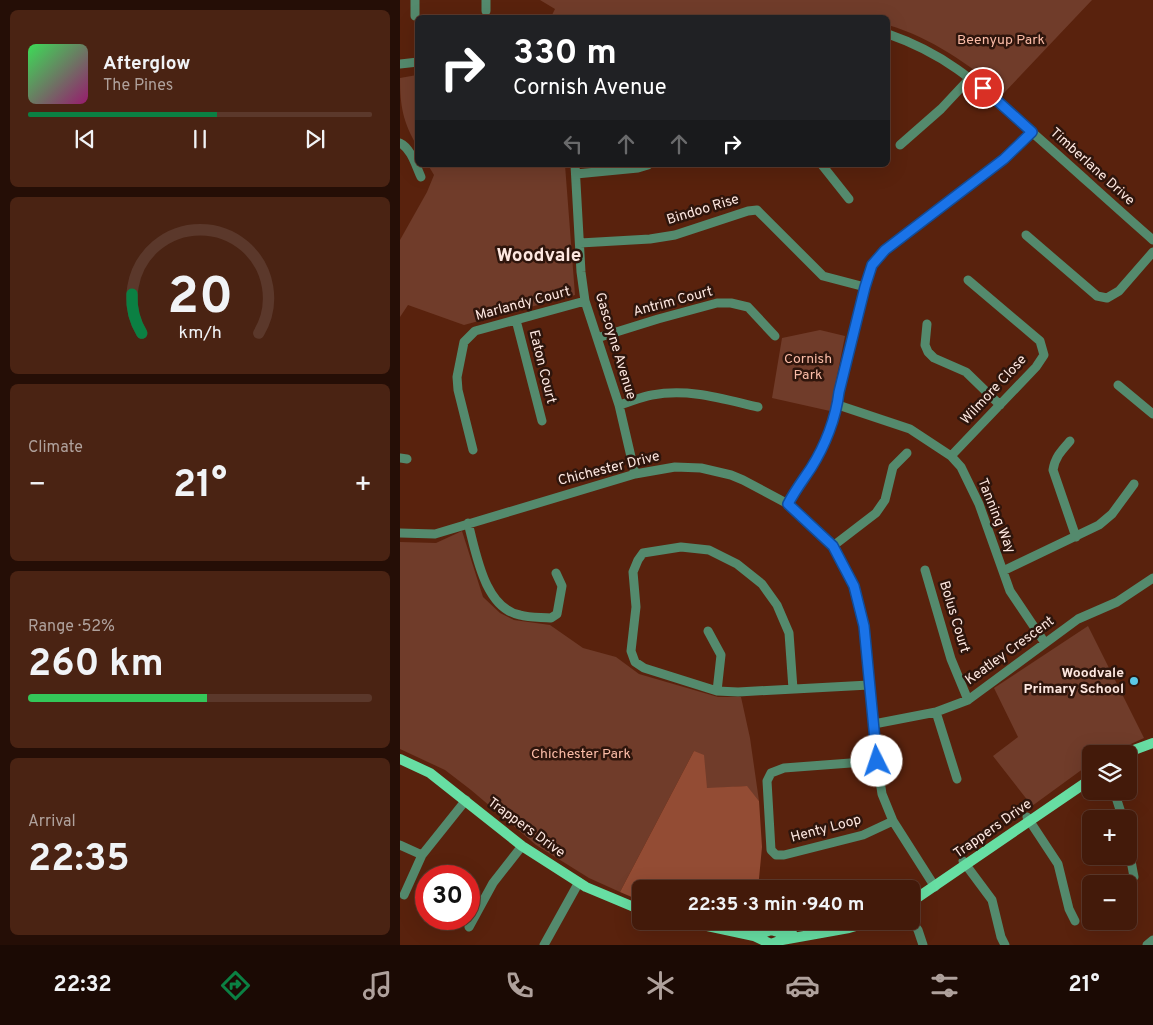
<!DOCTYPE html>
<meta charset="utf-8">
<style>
body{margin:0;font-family:Overpass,sans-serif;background:#4a2313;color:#f1f3f6;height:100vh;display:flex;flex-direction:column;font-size:19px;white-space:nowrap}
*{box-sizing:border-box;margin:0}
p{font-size:16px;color:#afa19c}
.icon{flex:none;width:28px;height:28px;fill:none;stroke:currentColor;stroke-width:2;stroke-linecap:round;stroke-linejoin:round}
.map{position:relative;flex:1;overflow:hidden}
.panel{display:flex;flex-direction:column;gap:10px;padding:10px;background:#250e06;width:400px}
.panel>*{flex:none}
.hud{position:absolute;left:15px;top:15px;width:475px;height:152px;border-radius:8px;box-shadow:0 5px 20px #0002,0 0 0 1px #5b382b;background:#202124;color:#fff;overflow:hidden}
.buttons{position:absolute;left:682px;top:745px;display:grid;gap:10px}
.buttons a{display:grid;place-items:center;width:55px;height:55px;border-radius:8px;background:#431a0a;box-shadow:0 5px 20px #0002,0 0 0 1px #5b382b;font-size:25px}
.speed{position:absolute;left:15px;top:865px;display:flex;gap:10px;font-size:25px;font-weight:700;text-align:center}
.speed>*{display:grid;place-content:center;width:65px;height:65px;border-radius:50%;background:#431a0a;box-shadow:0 5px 20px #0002,0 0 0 1px #5b382b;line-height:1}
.speed .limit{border:8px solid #d22;background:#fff;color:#111}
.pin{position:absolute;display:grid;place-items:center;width:42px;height:42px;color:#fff;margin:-21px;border:2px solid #fff;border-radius:50%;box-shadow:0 1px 5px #0007}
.me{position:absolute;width:55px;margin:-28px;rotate:356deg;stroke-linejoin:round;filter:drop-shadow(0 0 4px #0008)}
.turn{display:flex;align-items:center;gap:18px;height:105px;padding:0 15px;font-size:22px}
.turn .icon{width:65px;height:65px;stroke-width:2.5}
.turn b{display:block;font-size:35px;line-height:42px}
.lanes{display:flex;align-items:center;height:48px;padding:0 15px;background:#0003;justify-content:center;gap:25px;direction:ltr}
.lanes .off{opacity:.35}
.big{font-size:38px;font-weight:700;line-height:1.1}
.panel .tile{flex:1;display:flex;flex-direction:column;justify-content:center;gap:8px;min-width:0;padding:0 18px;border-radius:8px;background:#4a2313}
.panel .dial{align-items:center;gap:0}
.dial svg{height:130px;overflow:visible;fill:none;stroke:#5b382b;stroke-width:7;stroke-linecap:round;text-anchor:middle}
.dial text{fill:#f1f3f6;stroke:none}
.song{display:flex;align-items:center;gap:15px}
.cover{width:60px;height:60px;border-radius:8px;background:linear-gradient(135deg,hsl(130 70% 55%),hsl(320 70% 35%))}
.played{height:5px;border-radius:2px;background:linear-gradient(90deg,#0b8043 55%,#5b382b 55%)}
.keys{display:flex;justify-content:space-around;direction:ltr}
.heat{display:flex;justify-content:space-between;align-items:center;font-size:28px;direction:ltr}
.charge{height:8px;border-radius:4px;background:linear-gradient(90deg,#34c759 52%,#5b382b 0)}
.trip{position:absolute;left:232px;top:880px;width:288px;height:50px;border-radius:8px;background:#431a0a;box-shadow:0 5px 20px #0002,0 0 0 1px #5b382b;font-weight:700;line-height:50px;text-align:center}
.menu{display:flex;height:80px;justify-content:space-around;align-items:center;background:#1b0a04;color:#afa19c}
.menu .icon{width:35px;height:35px}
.menu .on{color:#0b8043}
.menu b{font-size:22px;color:#f1f3f6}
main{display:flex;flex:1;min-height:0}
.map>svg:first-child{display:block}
.green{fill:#703c2a}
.forest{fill:#934c34}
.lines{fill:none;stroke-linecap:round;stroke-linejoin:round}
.minor{stroke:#548a6d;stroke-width:9}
.major{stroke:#67dea3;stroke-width:10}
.route-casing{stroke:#114b97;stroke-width:12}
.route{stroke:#1a73e8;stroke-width:9}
.poi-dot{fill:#5bc8e7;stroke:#2e150c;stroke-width:2}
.labels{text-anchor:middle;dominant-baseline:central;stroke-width:5;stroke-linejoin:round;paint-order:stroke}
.park-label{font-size:14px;fill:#fbbca7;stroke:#2e150c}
.street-label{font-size:14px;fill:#fde7e0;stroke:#2e150c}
.poi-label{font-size:14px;font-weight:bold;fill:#fde7e0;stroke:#2e150c;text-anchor:end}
.district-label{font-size:19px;font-weight:bold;fill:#fde7e0;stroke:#2e150c}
</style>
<main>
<section class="panel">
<div class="tile">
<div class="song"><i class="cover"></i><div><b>Afterglow</b><p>The Pines</p></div></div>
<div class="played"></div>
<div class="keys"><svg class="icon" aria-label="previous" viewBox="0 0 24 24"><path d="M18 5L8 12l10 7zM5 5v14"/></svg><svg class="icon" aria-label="pause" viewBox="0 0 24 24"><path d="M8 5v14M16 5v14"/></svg><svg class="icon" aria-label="next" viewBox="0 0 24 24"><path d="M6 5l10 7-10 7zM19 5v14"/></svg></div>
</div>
<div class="tile dial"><svg viewBox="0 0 100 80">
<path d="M14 69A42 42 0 1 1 86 69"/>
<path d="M14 69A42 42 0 0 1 8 45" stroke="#0b8043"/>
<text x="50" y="56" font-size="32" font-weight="700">20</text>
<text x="50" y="72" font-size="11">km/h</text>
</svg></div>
<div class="tile"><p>Climate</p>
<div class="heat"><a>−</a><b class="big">21°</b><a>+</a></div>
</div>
<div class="tile"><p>Range · 52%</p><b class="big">260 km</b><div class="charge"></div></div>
<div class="tile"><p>Arrival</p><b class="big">22:35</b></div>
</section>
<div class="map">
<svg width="753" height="945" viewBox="0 0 753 945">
<rect width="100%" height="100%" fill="#59220d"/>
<!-- green -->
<path class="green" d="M140 0H692L604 93C568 64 532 38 488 25V18H452L435 14H409L353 18 151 17 155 9Z
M17 75H18L17 146C3 122 0 106 0 78Z
M28 165H165L175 295 64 325 8 305 0 317V240L27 192 34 175Z
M420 330 445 336 430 411 372 398 382 338Z
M62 531 83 597 100 613 114 620 150 625 183 648 216 657 239 674 318 697H341L350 738 359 801 346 786 307 789 294 751 220 892 189 878 136 845 71 790 45 770 0 749V542L36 543Z
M688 626 744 738 709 754H691V763L632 806 593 756 618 737 594 688Z"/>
<!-- forest -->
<path class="forest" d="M294 751 304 755 307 788 347 786 359 801 362 847 358 889H241V901L220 892Z
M315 921H355L354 929Z"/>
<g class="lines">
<!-- minor -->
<path class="minor" d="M86 0V11
M15 16V0
M488 34C552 56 584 90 634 134 674 169 713 205 753 240
M0 64 18 62
M0 143C11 148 16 166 21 177
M500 145 541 109 570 78
M175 165 181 272 185 301 219 405 235 474
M422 165 449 199
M176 174 238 168 248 165
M626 235 697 296 707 298 719 291 753 252
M180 243 250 239 275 235 348 211 357 210 423 276 465 287
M116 320 142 421
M527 324 525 345 528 352 534 358 566 372 600 405
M197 338 258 319 317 303H331L348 307 375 336
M718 385 753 414
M219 405C230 402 241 397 252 395 289 388 323 399 358 407
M438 405 510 429 551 456 561 467 579 504 610 591 645 643
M670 441C662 450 655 457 653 470L676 537
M73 450 58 390 57 377 64 342 75 331 185 301
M551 456 636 367 644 355 640 341 568 280
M0 458 7 459
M388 504C394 492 403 480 411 468 425 446 436 418 439 392L465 287 472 265 485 250 604 159 632 132
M68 523C76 552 84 608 120 615 130 618 141 617 151 618L157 614 162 586 156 573
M0 533 35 534 235 474 275 467 301 468 331 475 343 480 388 504 433 546 454 586 464 626 477 761 482 794 493 821 535 887
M433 546 476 513 485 500 493 467 507 453
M525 570 551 659 568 700
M603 571 699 525 712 514 734 484
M308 631 321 655 317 691
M393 689 389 633 377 605 362 584 337 564 309 550 281 547 243 553 238 560 233 572 236 607 231 651 235 662 244 668 317 691 338 692 469 685
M536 712 557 779
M474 724 536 712 568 700 678 619 717 602 753 578
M477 761 384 768 371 773 367 781 371 850 376 855H384L463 835 493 821
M714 791 723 819
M627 817 658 864 669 909 675 921
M0 845 22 855
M729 850 734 877
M563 861 592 900 601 937 605 945
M4 895 22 855 66 800
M511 920 518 930 523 945
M69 927 93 883 122 846
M144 945 179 882
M747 945 753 940"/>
<!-- major -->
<path class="major" d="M723 754 753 743
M0 759 30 773 122 846 186 887 241 910
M511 902 691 779
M284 921 354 936 371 944 382 940 449 928 473 921
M354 936 371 930 381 933H392"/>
</g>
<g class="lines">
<!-- route casing -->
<g class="route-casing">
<path id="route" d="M477 761 464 626 454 586 433 546 388 504C394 492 403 480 411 468 425 446 436 418 439 392L465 287 472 265 485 250 604 159 632 132 583 88"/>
</g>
<!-- route -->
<use href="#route" class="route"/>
</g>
<!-- markers -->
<circle class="poi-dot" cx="734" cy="681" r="5"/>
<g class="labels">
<!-- park labels -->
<g class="park-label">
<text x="601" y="40">Beenyup Park</text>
<text x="408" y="359">Cornish<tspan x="408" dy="16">Park</tspan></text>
<text x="181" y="754">Chichester Park</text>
</g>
<!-- street labels -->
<g class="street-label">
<text transform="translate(692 167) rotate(42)">Timberlane Drive</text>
<text transform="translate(303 210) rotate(-17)">Bindoo Rise</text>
<text transform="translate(273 302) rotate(-15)">Antrim Court</text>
<text transform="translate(123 304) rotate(-15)">Marlandy Court</text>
<text transform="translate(215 346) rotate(73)">Gascoyne Avenue</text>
<text transform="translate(142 367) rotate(76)">Eaton Court</text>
<text transform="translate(594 390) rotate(-47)">Wilmore Close</text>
<text transform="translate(209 469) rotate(-14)">Chichester Drive</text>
<text transform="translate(596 516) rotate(68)">Tanning Way</text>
<text transform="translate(554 617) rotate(73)">Bolus Court</text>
<text transform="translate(610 651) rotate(-36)">Keatley Crescent</text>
<text transform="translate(126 828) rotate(36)">Trappers Drive</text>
<text transform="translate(426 829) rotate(-15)">Henty Loop</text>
<text transform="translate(593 829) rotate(-35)">Trappers Drive</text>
</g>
<!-- poi labels -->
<g class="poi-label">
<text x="724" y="673">Woodvale<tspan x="724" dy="16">Primary School</tspan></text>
</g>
<!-- district labels -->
<g class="district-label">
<text x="139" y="256">Woodvale</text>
</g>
</g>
</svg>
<div class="buttons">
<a><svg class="icon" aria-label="layers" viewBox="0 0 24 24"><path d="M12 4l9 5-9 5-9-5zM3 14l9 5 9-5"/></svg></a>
<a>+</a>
<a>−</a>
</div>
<div class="speed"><div class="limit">30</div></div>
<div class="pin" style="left:583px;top:88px;background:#d93025"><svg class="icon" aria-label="arrive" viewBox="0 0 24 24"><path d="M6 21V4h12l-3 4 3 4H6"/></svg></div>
<svg class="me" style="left:477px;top:761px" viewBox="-20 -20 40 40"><circle r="19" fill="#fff"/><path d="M0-13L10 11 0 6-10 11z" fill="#1a73e8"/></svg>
<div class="trip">22:35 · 3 min · 940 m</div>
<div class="hud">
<div class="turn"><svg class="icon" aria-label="right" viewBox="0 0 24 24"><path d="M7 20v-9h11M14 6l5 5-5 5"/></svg><div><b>330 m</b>Cornish Avenue</div></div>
<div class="lanes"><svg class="icon off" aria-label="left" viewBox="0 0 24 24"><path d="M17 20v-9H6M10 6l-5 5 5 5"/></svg><svg class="icon off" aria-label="ahead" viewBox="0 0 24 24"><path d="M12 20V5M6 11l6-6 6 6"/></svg><svg class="icon off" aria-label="ahead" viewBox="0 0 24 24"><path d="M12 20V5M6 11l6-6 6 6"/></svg><svg class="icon" aria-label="right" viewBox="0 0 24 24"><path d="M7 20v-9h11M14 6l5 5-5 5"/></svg></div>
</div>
</div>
</main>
<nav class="menu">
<b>22:32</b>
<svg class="icon on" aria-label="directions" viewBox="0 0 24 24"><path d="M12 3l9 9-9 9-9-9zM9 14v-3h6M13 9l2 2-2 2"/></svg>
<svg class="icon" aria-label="music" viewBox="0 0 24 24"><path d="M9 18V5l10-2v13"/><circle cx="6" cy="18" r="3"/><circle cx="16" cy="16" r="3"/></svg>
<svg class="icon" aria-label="phone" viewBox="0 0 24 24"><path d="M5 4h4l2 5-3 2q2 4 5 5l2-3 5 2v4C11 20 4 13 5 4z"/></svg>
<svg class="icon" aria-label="climate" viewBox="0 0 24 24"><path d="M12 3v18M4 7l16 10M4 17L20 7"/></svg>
<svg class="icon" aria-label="car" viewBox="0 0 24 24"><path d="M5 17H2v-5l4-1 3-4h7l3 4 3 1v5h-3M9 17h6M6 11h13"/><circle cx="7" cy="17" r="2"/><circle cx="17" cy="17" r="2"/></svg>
<svg class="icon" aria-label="filters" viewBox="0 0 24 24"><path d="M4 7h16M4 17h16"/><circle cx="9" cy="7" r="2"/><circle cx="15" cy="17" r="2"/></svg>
<b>21°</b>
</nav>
